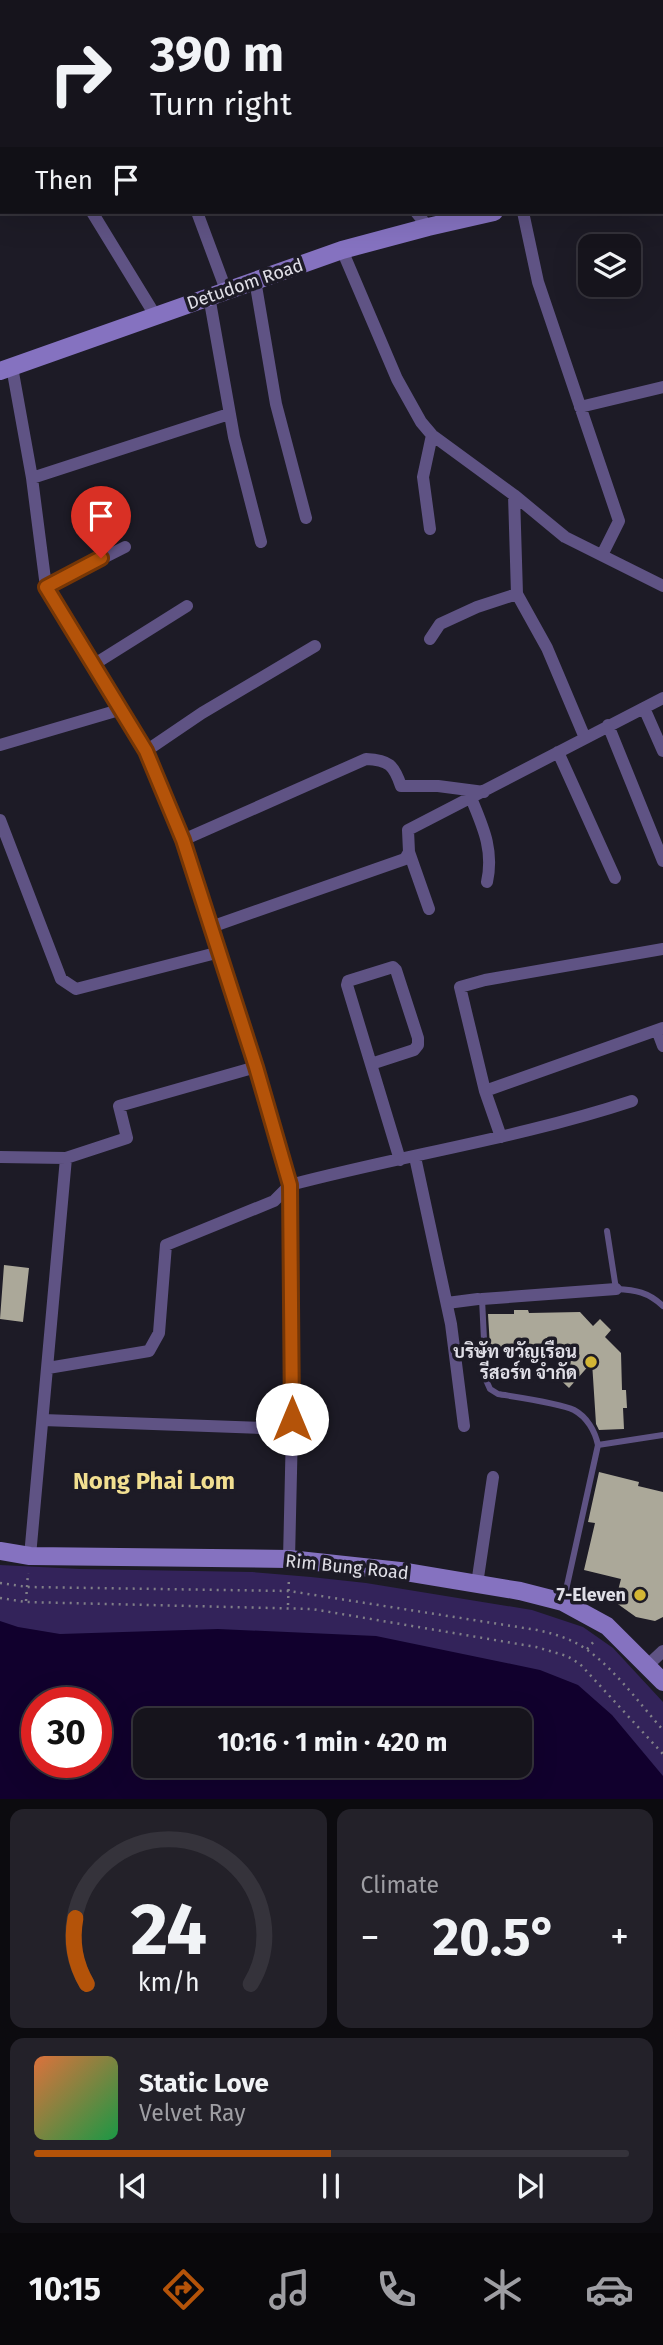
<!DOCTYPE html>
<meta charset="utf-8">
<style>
body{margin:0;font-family:"Fira Sans",Sarabun,sans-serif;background:#232129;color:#f1f3f6;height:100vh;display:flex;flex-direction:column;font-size:26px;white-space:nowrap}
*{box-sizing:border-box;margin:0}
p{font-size:23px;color:#9e9ea3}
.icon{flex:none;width:38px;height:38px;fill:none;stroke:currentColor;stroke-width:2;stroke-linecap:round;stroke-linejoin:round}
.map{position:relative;height:1799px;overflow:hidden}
.panel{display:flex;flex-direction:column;gap:10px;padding:10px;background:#0c0b0f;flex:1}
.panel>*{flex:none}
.guide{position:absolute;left:0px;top:0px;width:663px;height:214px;box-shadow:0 7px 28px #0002,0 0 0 2px #35333b;background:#16141c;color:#f1f3f6;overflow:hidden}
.tools{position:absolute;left:578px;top:234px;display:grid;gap:14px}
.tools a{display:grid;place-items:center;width:63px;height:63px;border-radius:14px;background:#16141c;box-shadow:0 7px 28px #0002,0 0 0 2px #35333b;font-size:35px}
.speed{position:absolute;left:21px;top:1687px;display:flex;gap:14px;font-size:35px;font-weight:700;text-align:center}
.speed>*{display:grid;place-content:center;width:91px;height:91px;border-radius:50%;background:#16141c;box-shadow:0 7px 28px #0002,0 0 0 2px #35333b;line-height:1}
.speed .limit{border:10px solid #d22;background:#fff;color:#111}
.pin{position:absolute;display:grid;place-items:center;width:60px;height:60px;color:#fff;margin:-72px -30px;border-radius:50% 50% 50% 0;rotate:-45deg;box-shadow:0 0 7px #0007}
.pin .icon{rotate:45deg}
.me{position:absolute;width:77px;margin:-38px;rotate:0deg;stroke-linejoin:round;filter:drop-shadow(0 0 5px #0008)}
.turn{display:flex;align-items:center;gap:24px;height:147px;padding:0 35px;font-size:32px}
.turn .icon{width:91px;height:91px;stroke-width:2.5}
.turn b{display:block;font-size:49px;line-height:60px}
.then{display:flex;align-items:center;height:66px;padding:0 35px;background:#0003;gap:14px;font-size:26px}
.big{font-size:52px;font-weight:700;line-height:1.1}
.panel .widget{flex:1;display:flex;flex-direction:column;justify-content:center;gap:10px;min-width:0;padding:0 24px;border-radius:14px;background:#232129}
.panel .dial{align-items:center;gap:0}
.dial svg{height:182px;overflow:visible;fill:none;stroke:#35333b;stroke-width:7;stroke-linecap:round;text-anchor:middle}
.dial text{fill:#f1f3f6;stroke:none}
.song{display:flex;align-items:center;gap:21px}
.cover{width:84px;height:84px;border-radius:10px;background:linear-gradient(135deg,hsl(20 70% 55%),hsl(140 70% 35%))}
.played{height:7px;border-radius:4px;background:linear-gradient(90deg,#b45309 50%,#35333b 50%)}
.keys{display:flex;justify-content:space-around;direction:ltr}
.heat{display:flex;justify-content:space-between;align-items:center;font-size:38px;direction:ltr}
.panel .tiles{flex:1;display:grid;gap:10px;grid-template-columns:1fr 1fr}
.widget:last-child{grid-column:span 2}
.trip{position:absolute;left:133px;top:1708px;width:399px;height:70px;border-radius:14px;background:#16141c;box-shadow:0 7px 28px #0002,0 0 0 2px #35333b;font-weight:700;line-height:70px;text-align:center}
.tab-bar{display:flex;height:112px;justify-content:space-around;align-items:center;background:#09080b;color:#9e9ea3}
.tab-bar .icon{width:49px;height:49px}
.tab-bar .on{color:#b45309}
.tab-bar b{font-size:32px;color:#f1f3f6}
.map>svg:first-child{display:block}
.green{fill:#33235a;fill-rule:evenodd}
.water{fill:#11002d;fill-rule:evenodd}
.building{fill:#aba899}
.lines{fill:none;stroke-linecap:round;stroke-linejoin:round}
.path{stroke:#807f88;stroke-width:2.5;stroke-dasharray:2 5;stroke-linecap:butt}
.service{stroke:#5f5384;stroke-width:6}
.minor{stroke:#5f5384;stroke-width:12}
.secondary{stroke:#8572c0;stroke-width:18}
.route-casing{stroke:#753606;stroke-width:18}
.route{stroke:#b45309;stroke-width:12}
.poi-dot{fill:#d3b635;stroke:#1d1b26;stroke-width:2.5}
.labels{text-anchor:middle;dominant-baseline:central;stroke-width:7;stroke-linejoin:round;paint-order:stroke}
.street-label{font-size:18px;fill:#e0dfe7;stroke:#1d1b26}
.poi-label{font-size:18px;font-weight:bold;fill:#e0dfe7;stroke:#1d1b26;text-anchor:end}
.district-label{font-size:24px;font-weight:bold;fill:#f2df91;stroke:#1d1b26}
</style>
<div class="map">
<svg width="663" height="1799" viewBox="0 0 663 1799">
<rect width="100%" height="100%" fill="#1d1b26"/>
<!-- green -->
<path class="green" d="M0 1565 80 1569 252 1572 311 1577 366 1583 532 1610 583 1627 613 1648 663 1702V1799H0ZM37 1703H96V1762H37ZM145 1720H520V1766H145Z"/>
<!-- water -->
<path class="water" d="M0 1621 18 1627 60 1634 218 1629 376 1636 540 1670 578 1685 612 1715 663 1776V1799H0ZM37 1703H96V1762H37ZM145 1720H520V1766H145Z"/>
<!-- building -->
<path class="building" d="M4 1265 29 1268 23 1322 0 1319Z
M514 1310H528L529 1313 580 1312 593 1326 600 1319 611 1330 605 1337 621 1353 622 1390H626L627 1408H623L624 1429 599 1430 596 1424 592 1362 569 1388 552 1372 576 1346 490 1347 488 1314H514Z
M599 1472 639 1482 638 1486 663 1492V1617L655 1621 636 1617 615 1602 621 1579 584 1570 595 1523 588 1522Z"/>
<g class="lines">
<!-- path -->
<path class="path" d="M0 1583 27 1587 289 1591 537 1630C550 1633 562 1636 574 1642 607 1658 638 1702 663 1730
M0 1598 26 1602 312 1609 536 1647 567 1656 580 1664 663 1754
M26 1601 28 1573
M288 1605 289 1577
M587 1649 596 1639"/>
<!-- service -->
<path class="service" d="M607 1231 616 1289C636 1290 648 1292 663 1306
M482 1299 486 1380 490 1389 498 1394C516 1397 560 1403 574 1410 587 1417 595 1431 598 1445L564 1599
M598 1445 663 1435"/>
<!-- minor -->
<path class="minor" d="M252 0 253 2
M506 0 507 2
M615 0 616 2
M0 49 2 53
M662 101 663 104
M92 212 155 315
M197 212 226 290
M416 212 428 227
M523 212 538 282 619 521 602 555
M342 250 397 379 421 422 432 435 514 495 565 537 663 586
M255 280 276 404 306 518
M209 296 234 437 261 542
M12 367 32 478 46 587 146 751 183 840 256 1067 290 1185 292 1429 289 1559
M580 407 663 387
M32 478 229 414
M514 495 517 594 547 648 585 738
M430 529 423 477 432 435
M46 587 125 547
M430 639 440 624 477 607 517 594
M93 665 187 606
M644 708 663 751
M608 725 663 861
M0 745 119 710
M146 751 202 713 315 646
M558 752 615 878
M471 798C483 827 494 850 487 882
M0 820 61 979 76 989 220 952
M183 840 366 759C389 760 394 765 401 786H438L484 792
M409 852 429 909
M211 927 405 859 409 852 408 830 663 698
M657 1030 663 1046
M371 1064 414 1050 418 1045V1038L396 970 393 967 348 981 347 985 400 1160
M485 1091 663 1028
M501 1137 485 1091 460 987 485 980 663 949
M0 1157 66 1158 127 1138 119 1106 256 1067
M415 1157 451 1324 464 1426
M482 1299 616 1289
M447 1303 478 1299
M48 1368 149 1351 159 1333 166 1245 274 1201 290 1185C403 1155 520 1138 632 1101
M43 1420 292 1429
M30 1556 66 1158
M477 1584 493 1477
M648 1665 663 1651"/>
<!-- secondary -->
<path class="secondary" d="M662 193H663
M0 371 342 250 428 227 494 212
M0 1551 30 1556 289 1559 400 1571 520 1591 563 1602 607 1626 663 1682"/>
</g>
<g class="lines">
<!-- route casing -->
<g class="route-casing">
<path id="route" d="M101 558 46 587 146 751 183 840 256 1067 290 1185 292 1419"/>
</g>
<!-- route -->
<use href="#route" class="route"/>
</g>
<!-- markers -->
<g class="poi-dot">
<circle cx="591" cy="1362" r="7"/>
<circle cx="640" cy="1595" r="7"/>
</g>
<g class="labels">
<!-- street labels -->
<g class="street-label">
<text transform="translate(245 284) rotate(-19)">Detudom Road</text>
<text transform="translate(347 1567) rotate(6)">Rim Bung Road</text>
</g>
<!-- poi labels -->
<g class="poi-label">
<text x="577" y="1352">บริษัท ขวัญเรือน<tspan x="577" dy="21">รีสอร์ท จำกัด</tspan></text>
<text x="626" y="1595">7-Eleven</text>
</g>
<!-- district labels -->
<g class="district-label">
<text x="154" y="1481">Nong Phai Lom</text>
</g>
</g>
</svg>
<div class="tools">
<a><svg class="icon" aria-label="layers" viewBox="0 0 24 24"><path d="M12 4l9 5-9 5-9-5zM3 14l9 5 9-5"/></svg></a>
</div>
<div class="speed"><div class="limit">30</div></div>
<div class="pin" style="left:101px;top:558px;background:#d93025"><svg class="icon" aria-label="arrive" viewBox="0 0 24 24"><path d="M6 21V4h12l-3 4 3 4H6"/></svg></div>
<svg class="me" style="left:292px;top:1419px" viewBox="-20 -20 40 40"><circle r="19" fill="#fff"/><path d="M0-13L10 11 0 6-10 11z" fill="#b45309"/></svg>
<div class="trip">10:16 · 1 min · 420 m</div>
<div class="guide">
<div class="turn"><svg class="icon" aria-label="right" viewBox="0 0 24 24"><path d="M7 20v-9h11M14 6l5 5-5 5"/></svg><div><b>390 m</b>Turn right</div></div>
<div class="then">Then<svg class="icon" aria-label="arrive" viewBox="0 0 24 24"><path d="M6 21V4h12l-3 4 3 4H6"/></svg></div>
</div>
</div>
<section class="panel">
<div class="tiles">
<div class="widget dial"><svg viewBox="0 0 100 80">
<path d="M14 69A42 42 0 1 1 86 69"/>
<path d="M14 69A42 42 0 0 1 9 40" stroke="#b45309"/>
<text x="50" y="56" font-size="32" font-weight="700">24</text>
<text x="50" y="72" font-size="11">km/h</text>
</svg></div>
<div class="widget"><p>Climate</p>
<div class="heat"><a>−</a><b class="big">20.5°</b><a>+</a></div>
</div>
<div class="widget">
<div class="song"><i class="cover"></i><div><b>Static Love</b><p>Velvet Ray</p></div></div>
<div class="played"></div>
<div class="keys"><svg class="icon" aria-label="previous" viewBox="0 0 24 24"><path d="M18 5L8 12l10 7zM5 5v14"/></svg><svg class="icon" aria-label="pause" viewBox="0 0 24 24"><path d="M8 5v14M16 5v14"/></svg><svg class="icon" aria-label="next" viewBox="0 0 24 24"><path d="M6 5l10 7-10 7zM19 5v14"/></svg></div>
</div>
</div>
</section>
<nav class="tab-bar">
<b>10:15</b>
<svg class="icon on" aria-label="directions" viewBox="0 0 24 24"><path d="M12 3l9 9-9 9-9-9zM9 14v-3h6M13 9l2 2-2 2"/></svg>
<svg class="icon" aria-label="music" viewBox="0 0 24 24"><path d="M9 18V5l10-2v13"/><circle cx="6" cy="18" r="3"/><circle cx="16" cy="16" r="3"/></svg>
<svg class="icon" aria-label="phone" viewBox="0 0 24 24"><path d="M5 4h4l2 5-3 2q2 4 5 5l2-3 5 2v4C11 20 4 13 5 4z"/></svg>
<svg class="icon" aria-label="climate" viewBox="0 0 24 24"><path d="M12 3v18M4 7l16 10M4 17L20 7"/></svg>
<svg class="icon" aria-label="car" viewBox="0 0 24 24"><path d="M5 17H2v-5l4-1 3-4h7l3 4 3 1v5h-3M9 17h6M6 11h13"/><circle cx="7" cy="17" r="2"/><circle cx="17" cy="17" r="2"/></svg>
</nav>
